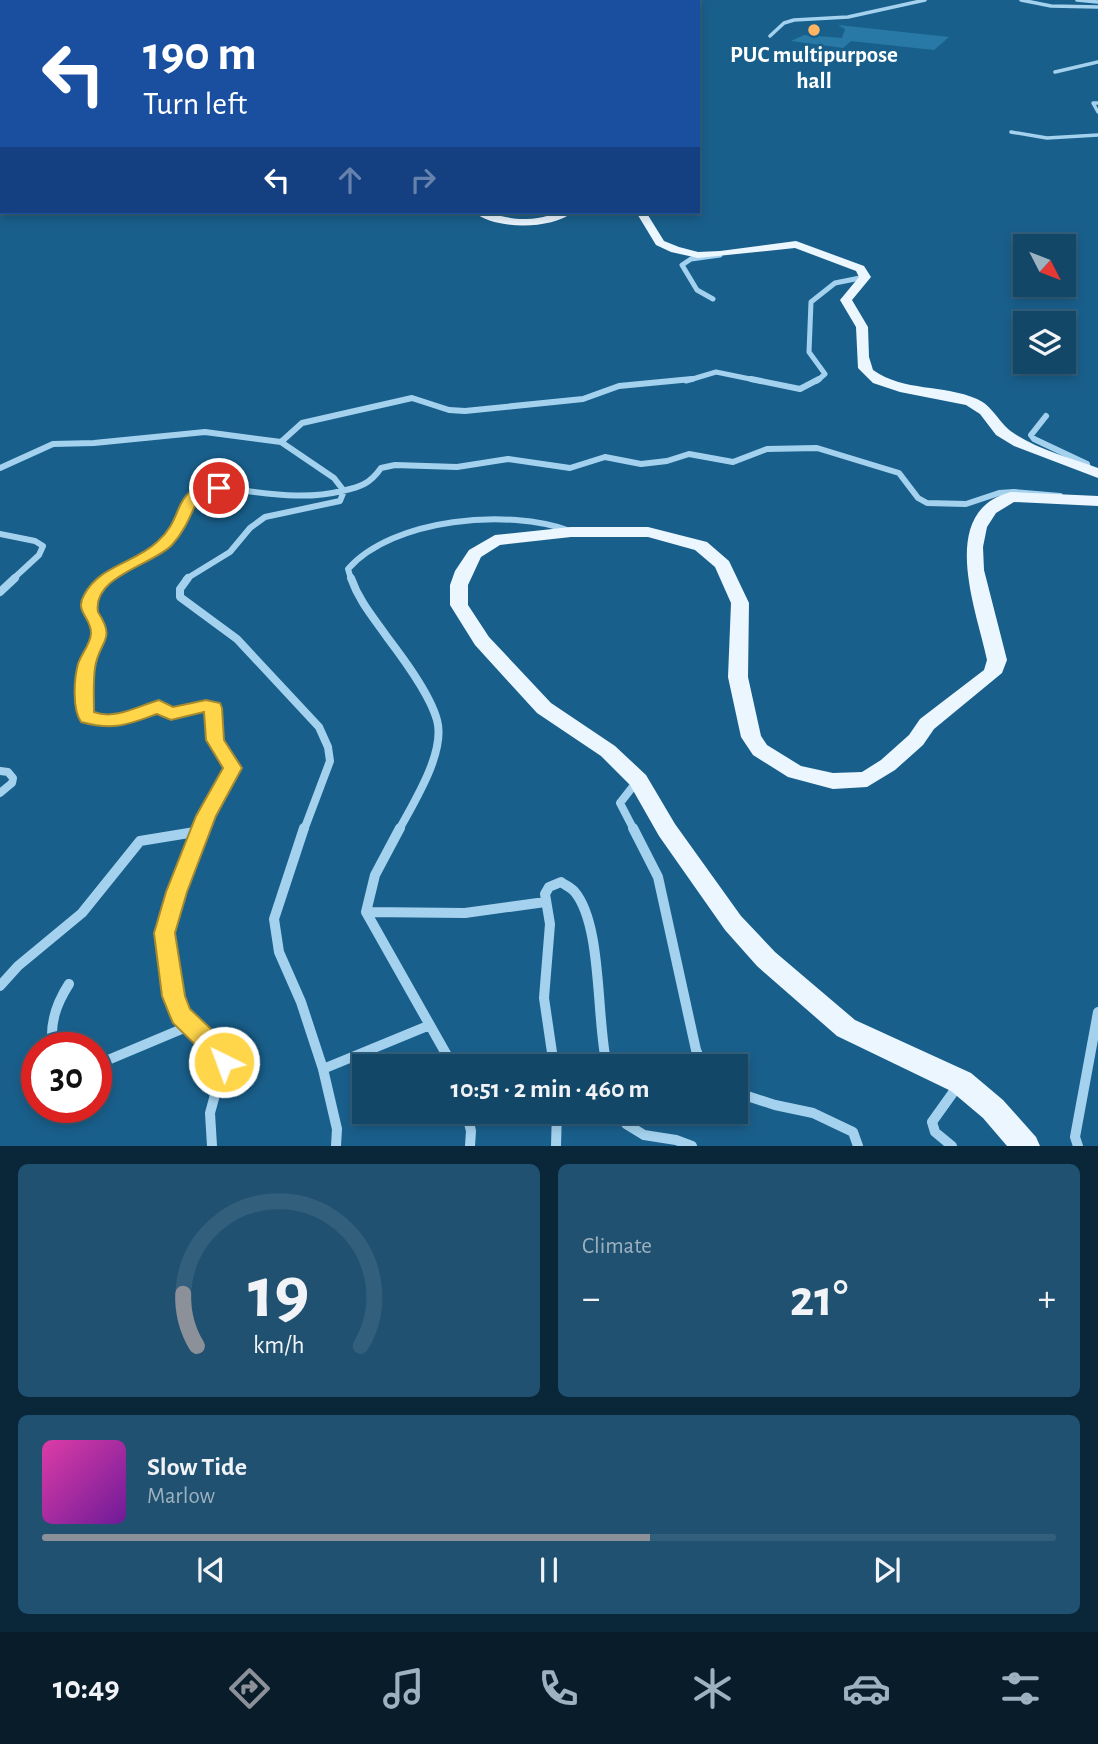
<!DOCTYPE html>
<meta charset="utf-8">
<style>
body{margin:0;font-family:"Alegreya Sans",sans-serif;background:#205171;color:#f1f3f6;height:100vh;display:flex;flex-direction:column;font-size:26px;white-space:nowrap}
*{box-sizing:border-box;margin:0}
p{font-size:23px;color:#9db2c0}
.icon{flex:none;width:38px;height:38px;fill:none;stroke:currentColor;stroke-width:2;stroke-linecap:round;stroke-linejoin:round}
.map{position:relative;height:1146px;overflow:hidden}
.drawer{display:flex;flex-direction:column;gap:18px;padding:18px;background:#0a2739;flex:1}
.drawer>*{flex:none}
.top-card{position:absolute;left:0px;top:0px;width:700px;height:214px;box-shadow:0 4px 10px #0003,0 0 0 2px #325f7c;background:#1a4fa0;color:#fff;overflow:hidden}
.needle{width:46px;rotate:132deg}
.fabs{position:absolute;left:1013px;top:234px;display:grid;gap:14px}
.fabs a{display:grid;place-items:center;width:63px;height:63px;border-radius:0px;background:#134768;box-shadow:0 4px 10px #0003,0 0 0 2px #325f7c;font-size:35px}
.speed{position:absolute;left:21px;top:1032px;display:flex;gap:14px;font-size:35px;font-weight:700;text-align:center}
.speed>*{display:grid;place-content:center;width:91px;height:91px;border-radius:50%;background:#134768;box-shadow:0 4px 10px #0003,0 0 0 2px #325f7c;line-height:1}
.speed .limit{border:10px solid #d22;background:#fff;color:#111}
.pin{position:absolute;display:grid;place-items:center;width:60px;height:60px;color:#fff;margin:-30px;border:4px solid #fff;border-radius:50%;box-shadow:0 2px 7px #0007}
.me{position:absolute;width:77px;margin:-38px;rotate:318deg;stroke-linejoin:round;filter:drop-shadow(0 0 5px #0008)}
.turn{display:flex;align-items:center;gap:24px;height:147px;padding:0 28px;font-size:32px}
.turn .icon{width:91px;height:91px;stroke-width:2.5}
.turn b{display:block;font-size:49px;line-height:60px}
.lanes{display:flex;align-items:center;height:66px;padding:0 28px;background:#0003;justify-content:center;gap:35px;direction:ltr}
.lanes .off{opacity:.35}
.big{font-size:52px;font-weight:700;line-height:1.1}
.drawer .widget{flex:1;display:flex;flex-direction:column;justify-content:center;gap:10px;min-width:0;padding:0 24px;border-radius:10px;background:#205171}
.drawer .dial{align-items:center;gap:0}
.dial svg{height:182px;overflow:visible;fill:none;stroke:#325f7c;stroke-width:7;stroke-linecap:round;text-anchor:middle}
.dial text{fill:#f1f3f6;stroke:none}
.song{display:flex;align-items:center;gap:21px}
.cover{width:84px;height:84px;border-radius:10px;background:linear-gradient(135deg,hsl(320 70% 55%),hsl(280 70% 35%))}
.played{height:7px;border-radius:4px;background:linear-gradient(90deg,#8c9099 60%,#325f7c 60%)}
.keys{display:flex;justify-content:space-around;direction:ltr}
.heat{display:flex;justify-content:space-between;align-items:center;font-size:38px;direction:ltr}
.drawer .tiles{flex:1;display:grid;gap:18px;grid-template-columns:1fr 1fr}
.widget:last-child{grid-column:span 2}
.trip{position:absolute;left:352px;top:1054px;width:396px;height:70px;border-radius:0px;background:#134768;box-shadow:0 4px 10px #0003,0 0 0 2px #325f7c;font-weight:700;line-height:70px;text-align:center}
.tabs{display:flex;height:112px;justify-content:space-around;align-items:center;background:#081c2a;color:#9db2c0}
.tabs .icon{width:49px;height:49px}
.tabs .current{color:#8c9099}
.tabs b{font-size:32px;color:#f1f3f6}
.map>svg:first-child{display:block}
.green{fill:#2979a7}
.lines{fill:none;stroke-linecap:round;stroke-linejoin:round}
.street-far4{stroke:#a4d2ee;stroke-width:3.5}
.street-far3{stroke:#a4d2ee;stroke-width:5}
.street-far2{stroke:#a4d2ee;stroke-width:6}
.street-far1{stroke:#a4d2ee;stroke-width:8}
.street{stroke:#a4d2ee;stroke-width:10}
.primary{fill:#ebf6ff;fill-rule:evenodd}
.route{fill:#ffd54a;stroke:#a68a30;stroke-width:2}
.poi-dot{fill:#ffb561;stroke:#195f8b;stroke-width:2.5}
.labels{text-anchor:middle;dominant-baseline:central;stroke-width:5;stroke-linejoin:round;paint-order:stroke}
.far-poi-label{font-size:23px;font-weight:bold;fill:#fff;stroke:#195f8b}
</style>
<div class="map">
<svg width="1098" height="1146" viewBox="0 0 1098 1146">
<rect width="100%" height="100%" fill="#195f8b"/>
<!-- green -->
<path class="green" d="M838 25 949 37 934 50 851 41 843 48 791 41 804 35 842 38 845 29Z"/>
<g class="lines">
<!-- street-far4 -->
<path class="street-far4" d="M1021 0 1051 6 1098 7
M1077 0 1098 2
M92 2 101 0
M175 2 180 0
M367 2H380
M419 2 437 0
M473 2 479 0
M533 2 538 0
M770 36 784 23 794 20 848 17 925 0
M1055 72 1098 62
M1098 103H1093L1098 112
M1011 132 1047 138 1098 135"/>
<!-- street-far3 -->
<path class="street-far3" d="M713 299 697 290 682 265 691 259 720 255
M686 381 716 372 760 381
M817 381 825 374 809 352 811 302 835 283 865 277"/>
<!-- street-far2 -->
<path class="street-far2" d="M751 379 800 389 819 379
M1046 416 1031 435 1034 439 1087 464 1088 469
M0 468 53 444 94 443 205 432 281 442
M0 534 35 541 43 546 39 555 13 579
M104 579C124 565 153 559 167 540 180 523 184 492 209 488 221 486 234 490 246 491 279 495 309 499 342 491 360 487 370 484 381 468L395 465 457 467 508 459 570 468 605 457 641 464 667 461 689 454 733 462 767 449 817 448 899 473 918 498 927 503 966 504 999 493 1014 492 1060 496
M186 579 230 552 250 528 265 517 340 501 344 491 334 478 281 442 302 423 412 398 449 410 465 411 583 399 619 386 692 379
M351 579 348 569C393 518 509 508 570 531"/>
<!-- street-far1 -->
<path class="street-far1" d="M107 578C76 604 95 608 100 636L86 671 84 713 87 717 115 720 159 707 171 714 211 706 214 711 215 740 232 768 201 830
M188 578 180 589V597L237 639 319 727 328 747 330 761 304 830
M351 578C359 601 373 617 387 637 403 658 430 694 437 720 446 752 414 802 399 830
M0 592 15 578
M0 771 8 772 13 778 12 783 0 793
M634 830 620 803 638 780"/>
<!-- street -->
<path class="street" d="M202 828C190 862 174 896 166 930 162 945 173 1001 181 1015 192 1034 214 1042 224 1062L210 1113 212 1146
M304 828 274 919 279 952 301 1002 323 1069 337 1129 336 1146
M400 828 375 875 366 912 453 1066
M633 828 658 877 696 1050 703 1066
M366 912 465 913 545 902
M0 986 18 966 82 913 140 841 201 831
M53 1048C49 1024 56 1004 69 984
M96 1065 189 1026
M554 1066 544 998 550 924 545 894 549 887 561 882C565 885 571 888 574 891 603 924 596 1021 607 1066
M690 1066 699 1059
M323 1069 430 1025
M735 1092 775 1105 813 1113 853 1132 858 1146
M466 1111 471 1131 470 1146
M623 1111 626 1124 644 1135 676 1140 692 1146
M556 1146 557 1111
M952 1146 935 1132 932 1122 957 1087
M1078 1146 1075 1137 1098 1012"/>
<!-- primary -->
<path class="primary" d="M0 106H2V112H0Z
M474 212C491 212 506 219 524 219 541 220 556 211 573 212 551 230 495 230 474 212Z
M636 212H646L664 241 679 247 698 252 720 251 796 241 864 266 871 277 852 300 868 327 869 357 873 370C904 392 943 384 977 399 993 406 999 423 1012 432 1038 450 1069 457 1098 468V478L1014 446 996 435 980 414 966 405 900 392 873 383 858 368 856 327 840 300 859 277 856 271 795 248 698 258 671 252 656 245Z
M1011 492 1098 496V506L1014 502 996 513 987 527 983 547 984 570 1007 660 1002 673 934 729 923 745 895 770 867 787 833 789 788 777 753 755 741 737 728 677 731 603 715 567 695 550 648 537H571L500 545 481 557 468 585V605L489 637 551 703 615 746 646 775 675 824 741 916 775 952 855 1020 971 1073 1003 1100 1036 1137 1040 1146H1007L983 1118 951 1091 837 1036 757 966 725 930 659 836 630 785 601 756 537 713 475 645 450 605V585L455 571 469 550 495 535 571 527H648L707 542 729 561 749 603 748 677 761 736 767 745 801 766 833 773 862 772 881 760 909 735 920 719 984 670 987 660C977 611 936 511 1011 492Z"/>
</g>
<!-- route -->
<path class="route" d="M219 483 226 488 224 491 199 497C191 514 185 531 172 545 153 565 92 576 98 612 117 641 99 640 95 668 93 682 94 698 94 712 115 720 138 706 159 700L173 707 206 700 220 703 222 708 224 740 242 768 216 816 187 892 175 933 185 996 190 1009 228 1045 236 1062 233 1070 224 1073 215 1070 211 1060 173 1023 170 1016 162 996 154 933 166 892 196 816 223 768 206 740 204 712 171 720 157 714C126 725 114 731 81 722 72 709 74 679 78 664 81 654 90 645 91 634 92 618 74 612 84 595 100 565 135 563 157 542 188 515 168 488 219 483Z"/>
<!-- markers -->
<circle class="poi-dot" cx="814" cy="30" r="7"/>
<g class="labels">
<!-- far-poi labels -->
<g class="far-poi-label">
<text x="814" y="55">PUC multipurpose<tspan x="814" dy="26">hall</tspan></text>
</g>
</g>
</svg>
<div class="fabs">
<a><svg class="needle" viewBox="-14 -14 28 28"><path d="M0-13l5 13h-10z" fill="#e53935"/><path d="M0 13l5-13h-10z" fill="#9db2c0"/></svg></a>
<a><svg class="icon" aria-label="layers" viewBox="0 0 24 24"><path d="M12 4l9 5-9 5-9-5zM3 14l9 5 9-5"/></svg></a>
</div>
<div class="speed"><div class="limit">30</div></div>
<div class="pin" style="left:219px;top:488px;background:#d93025"><svg class="icon" aria-label="arrive" viewBox="0 0 24 24"><path d="M6 21V4h12l-3 4 3 4H6"/></svg></div>
<svg class="me" style="left:224px;top:1062px" viewBox="-20 -20 40 40"><circle r="17" fill="#ffd54a" stroke="#fff" stroke-width="3"/><path d="M0-11L8 9 0 5-8 9z" fill="#fff"/></svg>
<div class="trip">10:51 · 2 min · 460 m</div>
<div class="top-card">
<div class="turn"><svg class="icon" aria-label="left" viewBox="0 0 24 24"><path d="M17 20v-9H6M10 6l-5 5 5 5"/></svg><div><b>190 m</b>Turn left</div></div>
<div class="lanes"><svg class="icon" aria-label="left" viewBox="0 0 24 24"><path d="M17 20v-9H6M10 6l-5 5 5 5"/></svg><svg class="icon off" aria-label="ahead" viewBox="0 0 24 24"><path d="M12 20V5M6 11l6-6 6 6"/></svg><svg class="icon off" aria-label="right" viewBox="0 0 24 24"><path d="M7 20v-9h11M14 6l5 5-5 5"/></svg></div>
</div>
</div>
<section class="drawer">
<div class="tiles">
<div class="widget dial"><svg viewBox="0 0 100 80">
<path d="M14 69A42 42 0 1 1 86 69"/>
<path d="M14 69A42 42 0 0 1 8 46" stroke="#8c9099"/>
<text x="50" y="56" font-size="32" font-weight="700">19</text>
<text x="50" y="72" font-size="11">km/h</text>
</svg></div>
<div class="widget"><p>Climate</p>
<div class="heat"><a>−</a><b class="big">21°</b><a>+</a></div>
</div>
<div class="widget">
<div class="song"><i class="cover"></i><div><b>Slow Tide</b><p>Marlow</p></div></div>
<div class="played"></div>
<div class="keys"><svg class="icon" aria-label="previous" viewBox="0 0 24 24"><path d="M18 5L8 12l10 7zM5 5v14"/></svg><svg class="icon" aria-label="pause" viewBox="0 0 24 24"><path d="M8 5v14M16 5v14"/></svg><svg class="icon" aria-label="next" viewBox="0 0 24 24"><path d="M6 5l10 7-10 7zM19 5v14"/></svg></div>
</div>
</div>
</section>
<nav class="tabs">
<b>10:49</b>
<svg class="icon current" aria-label="directions" viewBox="0 0 24 24"><path d="M12 3l9 9-9 9-9-9zM9 14v-3h6M13 9l2 2-2 2"/></svg>
<svg class="icon" aria-label="music" viewBox="0 0 24 24"><path d="M9 18V5l10-2v13"/><circle cx="6" cy="18" r="3"/><circle cx="16" cy="16" r="3"/></svg>
<svg class="icon" aria-label="phone" viewBox="0 0 24 24"><path d="M5 4h4l2 5-3 2q2 4 5 5l2-3 5 2v4C11 20 4 13 5 4z"/></svg>
<svg class="icon" aria-label="climate" viewBox="0 0 24 24"><path d="M12 3v18M4 7l16 10M4 17L20 7"/></svg>
<svg class="icon" aria-label="car" viewBox="0 0 24 24"><path d="M5 17H2v-5l4-1 3-4h7l3 4 3 1v5h-3M9 17h6M6 11h13"/><circle cx="7" cy="17" r="2"/><circle cx="17" cy="17" r="2"/></svg>
<svg class="icon" aria-label="filters" viewBox="0 0 24 24"><path d="M4 7h16M4 17h16"/><circle cx="9" cy="7" r="2"/><circle cx="15" cy="17" r="2"/></svg>
</nav>
